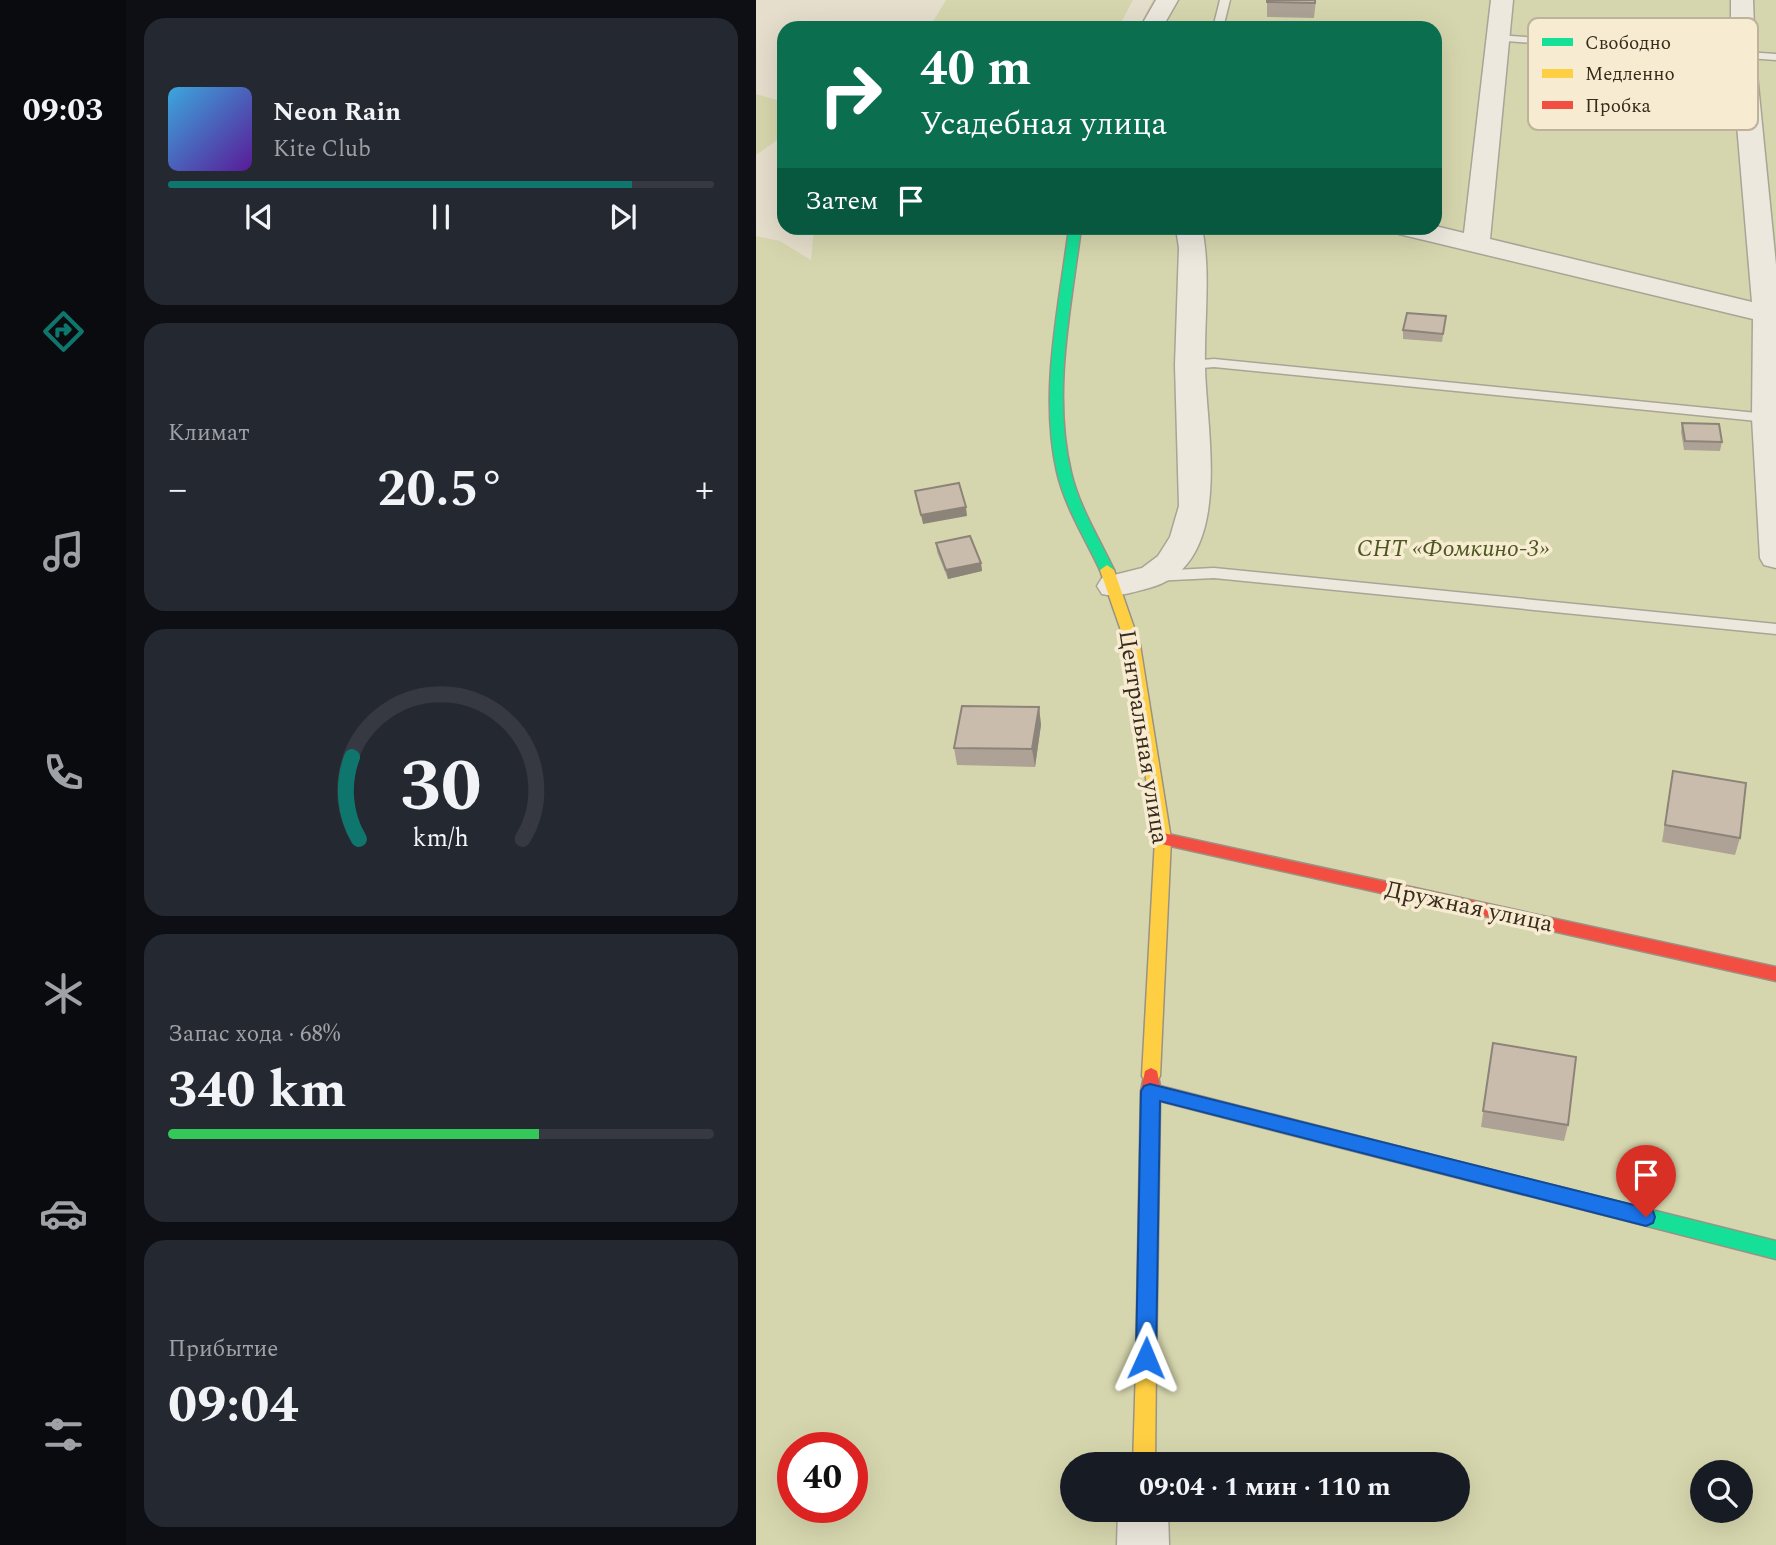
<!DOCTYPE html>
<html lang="ru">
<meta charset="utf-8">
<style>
body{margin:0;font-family:Spectral,serif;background:#242831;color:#f1f3f6;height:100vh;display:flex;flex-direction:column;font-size:26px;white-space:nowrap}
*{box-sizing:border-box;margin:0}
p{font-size:23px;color:#9ea1a6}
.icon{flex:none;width:38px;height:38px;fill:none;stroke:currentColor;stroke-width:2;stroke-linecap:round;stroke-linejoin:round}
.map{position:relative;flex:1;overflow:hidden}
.sheet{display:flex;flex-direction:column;gap:18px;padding:18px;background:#0d0f14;width:630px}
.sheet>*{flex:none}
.guide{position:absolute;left:21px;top:21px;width:665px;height:214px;border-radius:21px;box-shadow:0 7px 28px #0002;background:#0b6e4f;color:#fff;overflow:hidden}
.tools{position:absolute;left:934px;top:1460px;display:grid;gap:14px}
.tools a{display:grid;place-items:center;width:63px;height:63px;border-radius:50%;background:#171b24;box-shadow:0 7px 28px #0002;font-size:35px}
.speed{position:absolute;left:21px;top:1432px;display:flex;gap:14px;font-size:35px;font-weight:700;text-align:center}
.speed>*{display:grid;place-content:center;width:91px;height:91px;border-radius:50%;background:#171b24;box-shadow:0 7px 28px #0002;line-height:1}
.speed .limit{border:10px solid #d22;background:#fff;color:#111}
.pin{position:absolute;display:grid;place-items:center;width:60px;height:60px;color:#fff;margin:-72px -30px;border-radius:50% 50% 50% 0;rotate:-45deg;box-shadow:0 0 7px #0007}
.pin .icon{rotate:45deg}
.me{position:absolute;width:77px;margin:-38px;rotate:1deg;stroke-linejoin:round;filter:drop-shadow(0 0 5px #0008)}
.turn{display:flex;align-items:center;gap:24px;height:147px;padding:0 28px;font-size:32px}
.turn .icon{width:91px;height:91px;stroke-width:2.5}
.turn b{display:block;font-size:49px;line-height:60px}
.then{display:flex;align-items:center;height:66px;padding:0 28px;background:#0003;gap:14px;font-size:26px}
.big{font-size:52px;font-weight:700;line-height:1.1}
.sheet .card{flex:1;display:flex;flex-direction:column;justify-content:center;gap:10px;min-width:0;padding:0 24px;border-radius:21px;background:#242831}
.sheet .dial{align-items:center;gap:0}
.dial svg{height:182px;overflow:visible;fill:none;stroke:#363941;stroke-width:7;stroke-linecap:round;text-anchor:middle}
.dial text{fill:#f1f3f6;stroke:none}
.song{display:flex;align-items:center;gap:21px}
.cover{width:84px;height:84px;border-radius:10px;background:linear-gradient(135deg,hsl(200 70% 55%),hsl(270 70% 35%))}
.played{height:7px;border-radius:4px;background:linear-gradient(90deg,#0f766e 85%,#363941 85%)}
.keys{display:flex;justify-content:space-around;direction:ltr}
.heat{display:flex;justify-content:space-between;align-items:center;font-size:38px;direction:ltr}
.charge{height:10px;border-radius:5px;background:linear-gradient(90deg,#34c759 68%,#363941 0)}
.trip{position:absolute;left:304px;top:1452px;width:410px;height:70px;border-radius:35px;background:#171b24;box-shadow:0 7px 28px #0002;font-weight:700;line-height:70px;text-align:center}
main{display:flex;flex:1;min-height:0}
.menu{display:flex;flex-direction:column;width:126px;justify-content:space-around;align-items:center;background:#090b0e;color:#9ea1a6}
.menu .icon{width:49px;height:49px}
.menu .selected{color:#0f766e}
.menu b{font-size:32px;color:#f1f3f6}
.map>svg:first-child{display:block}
.green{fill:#d6d6ae;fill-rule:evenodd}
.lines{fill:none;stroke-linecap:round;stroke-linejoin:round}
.lane-casing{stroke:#aba396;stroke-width:3}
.street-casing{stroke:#aba396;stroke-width:3}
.fast-casing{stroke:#9a9285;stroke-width:3}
.slow-casing{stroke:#9a9285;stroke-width:3}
.jam-casing{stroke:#9a9285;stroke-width:3}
.lane{fill:#ede8de;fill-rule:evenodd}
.street{fill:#ede8de;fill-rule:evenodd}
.fast{fill:#16e098;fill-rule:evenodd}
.slow{fill:#ffcf43;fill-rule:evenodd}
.jam{fill:#f24e42;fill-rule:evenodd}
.wall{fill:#ada295}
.shaded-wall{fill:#8d8479}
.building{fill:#c9bcad;stroke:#8d8479;stroke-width:2}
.route{fill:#1a73e8;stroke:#114b97;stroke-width:2}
.labels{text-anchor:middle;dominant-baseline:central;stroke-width:7;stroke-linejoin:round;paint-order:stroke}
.park-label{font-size:24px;font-style:italic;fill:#4a5722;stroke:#f7ecd1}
.street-label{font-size:24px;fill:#3a2b1d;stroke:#f7ecd1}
.key{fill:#f7ecd1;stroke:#beb29b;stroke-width:2}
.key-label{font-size:19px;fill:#3a2b1d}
</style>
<main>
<nav class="menu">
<b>09:03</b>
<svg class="icon selected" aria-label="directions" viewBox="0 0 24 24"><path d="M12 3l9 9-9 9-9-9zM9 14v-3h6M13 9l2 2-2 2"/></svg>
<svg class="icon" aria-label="music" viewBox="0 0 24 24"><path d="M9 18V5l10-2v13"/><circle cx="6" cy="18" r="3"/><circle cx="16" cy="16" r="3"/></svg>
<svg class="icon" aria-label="phone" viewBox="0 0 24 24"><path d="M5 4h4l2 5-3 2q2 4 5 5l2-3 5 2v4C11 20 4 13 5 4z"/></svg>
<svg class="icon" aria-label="climate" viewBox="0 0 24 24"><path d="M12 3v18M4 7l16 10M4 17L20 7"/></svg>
<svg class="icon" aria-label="car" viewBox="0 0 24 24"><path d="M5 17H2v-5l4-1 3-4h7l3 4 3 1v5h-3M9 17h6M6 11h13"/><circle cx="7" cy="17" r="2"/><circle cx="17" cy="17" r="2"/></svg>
<svg class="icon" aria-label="filters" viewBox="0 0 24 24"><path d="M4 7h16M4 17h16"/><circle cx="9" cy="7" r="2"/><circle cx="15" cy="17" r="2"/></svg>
</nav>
<section class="sheet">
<div class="card">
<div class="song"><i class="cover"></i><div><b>Neon Rain</b><p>Kite Club</p></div></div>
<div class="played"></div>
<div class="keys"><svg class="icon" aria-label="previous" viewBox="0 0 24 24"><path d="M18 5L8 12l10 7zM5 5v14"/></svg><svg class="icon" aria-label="pause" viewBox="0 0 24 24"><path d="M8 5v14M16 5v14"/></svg><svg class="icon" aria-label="next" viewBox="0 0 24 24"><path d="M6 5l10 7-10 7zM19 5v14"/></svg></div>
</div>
<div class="card"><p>Климат</p>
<div class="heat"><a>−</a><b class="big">20.5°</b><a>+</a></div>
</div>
<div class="card dial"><svg viewBox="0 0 100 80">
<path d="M14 69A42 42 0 1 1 86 69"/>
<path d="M14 69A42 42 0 0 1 11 33" stroke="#0f766e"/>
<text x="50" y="56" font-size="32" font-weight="700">30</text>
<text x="50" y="72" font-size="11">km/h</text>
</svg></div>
<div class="card"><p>Запас хода · 68%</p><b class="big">340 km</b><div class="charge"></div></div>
<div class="card"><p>Прибытие</p><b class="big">09:04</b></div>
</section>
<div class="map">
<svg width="1020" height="1545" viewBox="0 0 1020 1545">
<rect width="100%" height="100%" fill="#e6decc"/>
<!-- green -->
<path class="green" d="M190 0H377L362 28H173Z
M397 0H1020V1545H0V236L24 241 55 260 58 228H679V28H382ZM37 1447H96V1507H37ZM317 1465H702V1510H317ZM947 1472H985V1510H947Z
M0 94 28 102V135L0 155Z"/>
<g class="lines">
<!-- lane casing -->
<g class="lane-casing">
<path id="lane" d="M464 0H474L467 28H457Z
M740 35 1020 54V60L736 40 735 38Z
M458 359 1011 414 1018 418 1011 422 458 367 434 369 427 365 434 361Z
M458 568 1020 624V634L458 578 397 581 389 576 397 571Z"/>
</g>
<!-- street casing -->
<g class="street-casing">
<path id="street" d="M400 0H422L406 28H384Z
M735 0H757L734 239 996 302 975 54V0H997L999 54 1020 265V568L1008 565 1004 558 996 418 997 319 643 234 639 228 679 226 708 233Z
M420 228H446C455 272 448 320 449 366 450 432 480 565 393 588 377 592 362 598 346 594L341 586 346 578 386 568 402 556 414 537 423 506 419 365 423 248Z
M362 1510H412L413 1545H361Z"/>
</g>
<!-- fast casing -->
<g class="fast-casing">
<path id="fast" d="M313 228H325C315 307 296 393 315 472 323 507 343 538 358 570L351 575 344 570C329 538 309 507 301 472 283 393 303 307 313 228Z
M668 1153 1020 1241V1259L668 1169 661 1167 659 1161 661 1155Z"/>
</g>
<!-- slow casing -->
<g class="slow-casing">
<path id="slow" d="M351 565 358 570 384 645 415 839 404 1076 401 1081 395 1084 389 1081 386 1076 399 839 370 645 344 570Z
M390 1356 397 1359 400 1366 399 1465H377L380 1366 383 1359Z"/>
</g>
<!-- jam casing -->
<g class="jam-casing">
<path id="jam" d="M407 833 1020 967V981L401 843 399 839 401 835Z
M395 1068 401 1071 404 1086 668 1153 675 1155 677 1161 675 1167 668 1169 404 1101 400 1366 397 1373 390 1376 383 1373 380 1366 385 1091 389 1071Z"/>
</g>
<!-- lane -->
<use href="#lane" class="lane"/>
<!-- street -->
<use href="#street" class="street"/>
<!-- fast -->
<use href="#fast" class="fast"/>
<!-- slow -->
<use href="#slow" class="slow"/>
<!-- jam -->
<use href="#jam" class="jam"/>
</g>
<!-- wall -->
<path class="wall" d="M511 0H560L558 18 511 17Z
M944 25 976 37 975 44 943 42V33Z
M807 31 829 45 861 76 859 91 830 86 802 70Z
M690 316 686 342 647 339V330Z
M926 423 966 442 964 451 928 450 925 432Z
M180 543 225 563 226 571 192 579 181 552Z
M283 707 285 725 279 767 201 765 198 748Z
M917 771 984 838 979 855 906 842 914 788Z
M737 1043 812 1125 808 1141 725 1127Z"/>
<!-- shaded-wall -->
<path class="shaded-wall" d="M210 507 211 516 167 524 165 515Z
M225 563 226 571 192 579 190 570Z
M283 707 285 725 279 767 276 749Z"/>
<!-- building -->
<path class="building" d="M511 0H559V3L511 2Z
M651 313 690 316 687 334 647 330Z
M926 423 963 424 966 442 929 441Z
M203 483 210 507 165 515 159 491Z
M214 536 225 563 190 570 180 543Z
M206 706 283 707 276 749 198 748Z
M917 771 990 783 984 838 909 825Z
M737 1043 820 1057 812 1125 727 1111Z"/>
<!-- route -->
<path class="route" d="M394 1084 890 1208 897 1211 899 1217 897 1223 890 1226 404 1101 400 1358 397 1365 390 1368 383 1365 380 1358 385 1091 388 1086Z"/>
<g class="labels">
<!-- park labels -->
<g class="park-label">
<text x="697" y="549">СНТ «Фомкино-3»</text>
</g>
<!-- street labels -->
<g class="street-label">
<text transform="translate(387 737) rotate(81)">Центральная улица</text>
<text transform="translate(713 907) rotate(12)">Дружная улица</text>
</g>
</g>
<!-- legend -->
<rect x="772" y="18" width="230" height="112" rx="10" class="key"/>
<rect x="786" y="38" width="31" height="8" fill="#16e098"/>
<rect x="786" y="69" width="31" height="9" fill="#ffcf43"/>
<rect x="786" y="101" width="31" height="8" fill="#f24e42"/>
<g class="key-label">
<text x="829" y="49">Свободно</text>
<text x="829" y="80">Медленно</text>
<text x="829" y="112">Пробка</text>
</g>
</svg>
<div class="tools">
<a><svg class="icon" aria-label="search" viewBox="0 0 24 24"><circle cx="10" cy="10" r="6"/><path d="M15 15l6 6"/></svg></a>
</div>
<div class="speed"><div class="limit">40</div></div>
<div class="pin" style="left:890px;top:1217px;background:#d93025"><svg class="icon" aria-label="arrive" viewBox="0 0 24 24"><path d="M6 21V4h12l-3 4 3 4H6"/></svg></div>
<svg class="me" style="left:390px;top:1358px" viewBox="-20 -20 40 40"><path d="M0-17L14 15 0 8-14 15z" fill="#1a73e8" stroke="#fff" stroke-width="4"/></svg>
<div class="trip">09:04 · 1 мин · 110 m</div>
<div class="guide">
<div class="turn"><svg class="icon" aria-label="right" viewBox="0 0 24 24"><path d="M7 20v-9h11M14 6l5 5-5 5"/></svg><div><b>40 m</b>Усадебная улица</div></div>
<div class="then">Затем<svg class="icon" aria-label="arrive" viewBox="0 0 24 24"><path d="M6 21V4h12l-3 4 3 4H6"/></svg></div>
</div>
</div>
</main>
